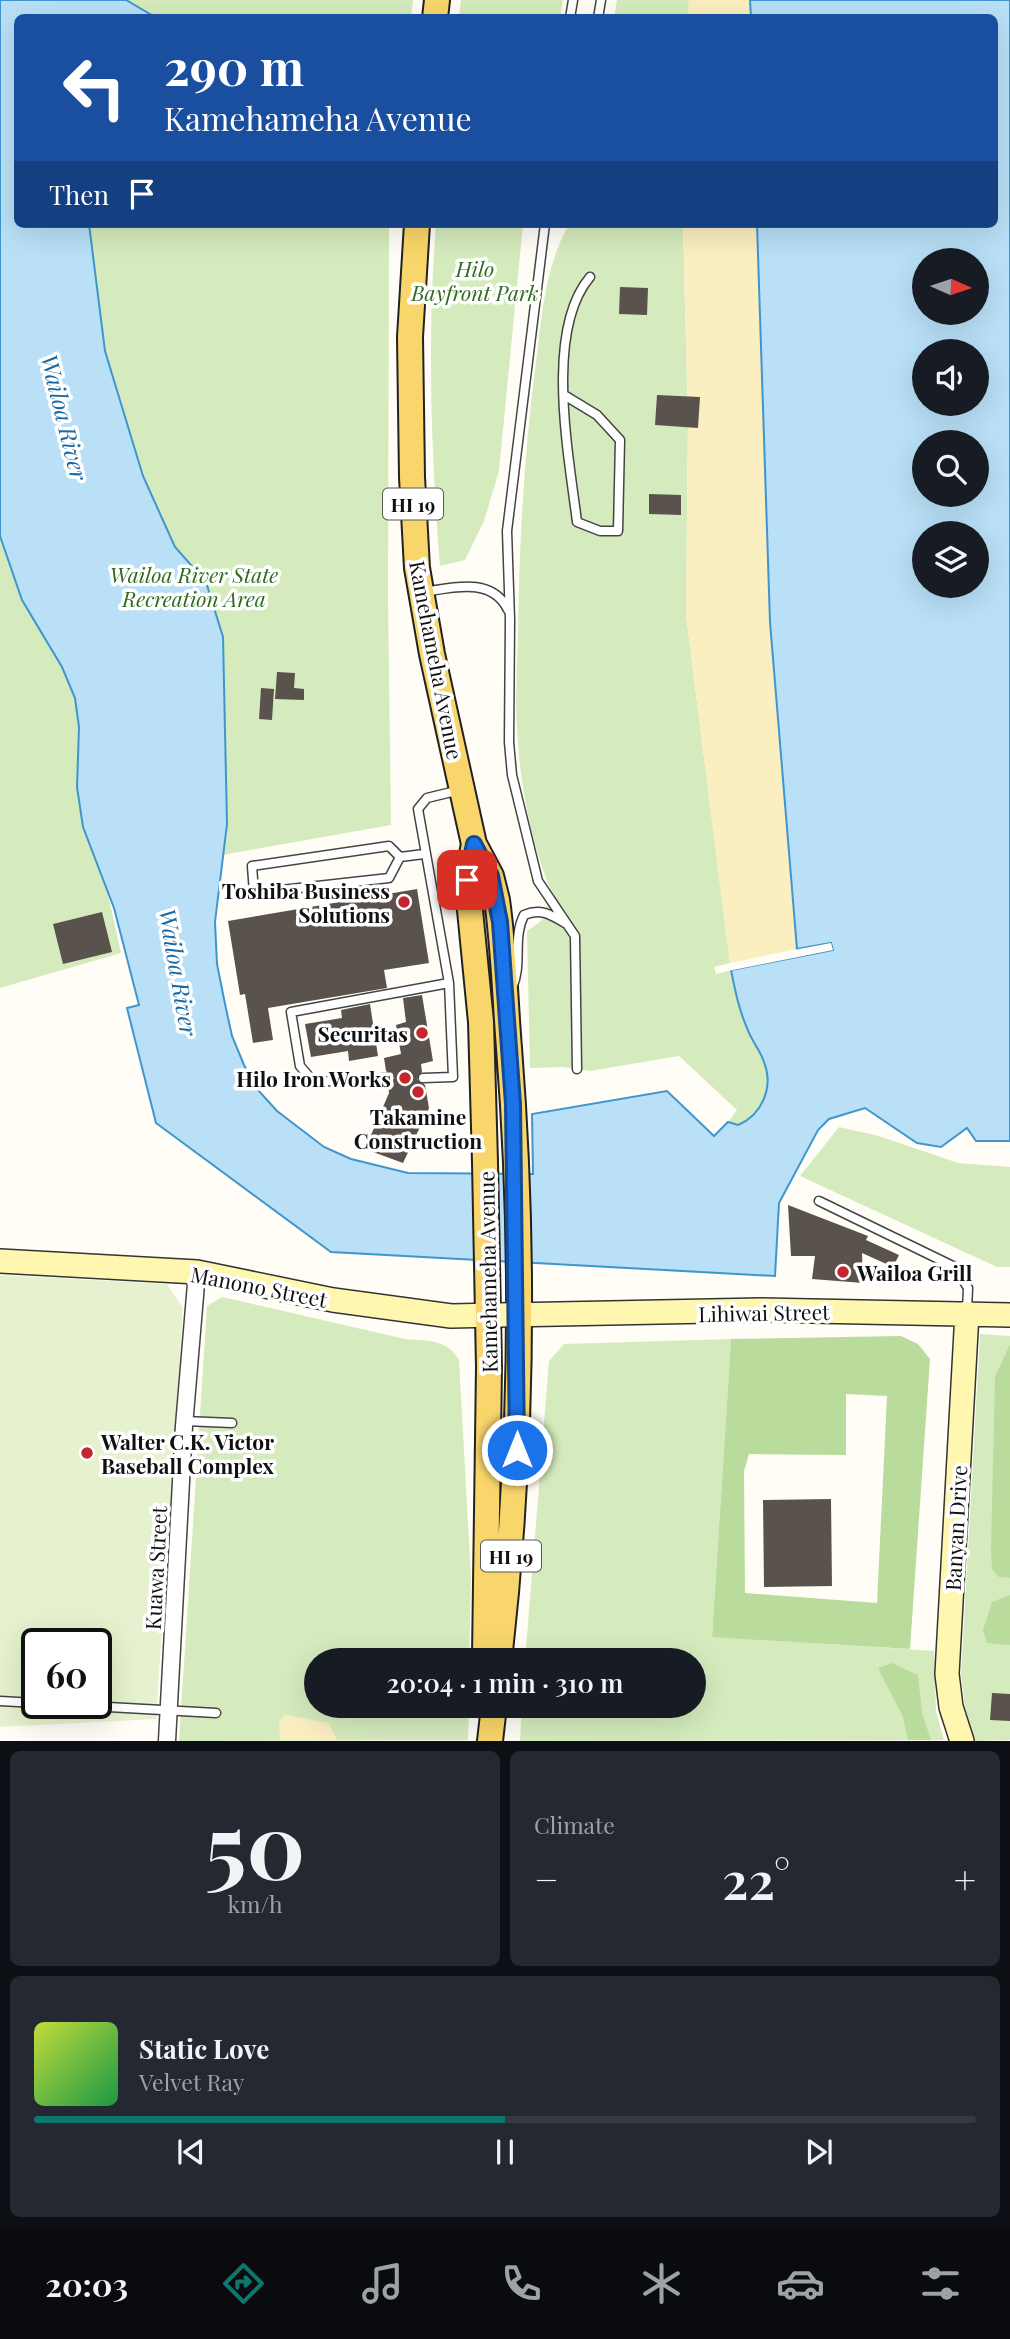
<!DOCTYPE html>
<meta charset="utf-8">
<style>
body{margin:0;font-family:"Playfair Display",serif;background:#242831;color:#f1f3f6;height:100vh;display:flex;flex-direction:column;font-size:26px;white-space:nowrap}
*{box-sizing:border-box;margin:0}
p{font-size:23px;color:#9ea1a6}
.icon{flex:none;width:38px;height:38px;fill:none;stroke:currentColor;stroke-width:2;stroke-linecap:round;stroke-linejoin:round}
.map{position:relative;height:1741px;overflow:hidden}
.panel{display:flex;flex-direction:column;gap:10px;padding:10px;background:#0d0f14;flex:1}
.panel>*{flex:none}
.guide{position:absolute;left:14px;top:14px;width:984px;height:214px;border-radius:10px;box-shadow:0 7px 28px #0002;background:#1a4fa0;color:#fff;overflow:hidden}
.needle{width:46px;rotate:93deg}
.buttons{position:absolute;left:912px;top:248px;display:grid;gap:14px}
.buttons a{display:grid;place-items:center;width:77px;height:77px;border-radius:50%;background:#171b24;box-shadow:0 7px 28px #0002;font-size:35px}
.speed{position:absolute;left:21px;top:1628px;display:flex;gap:14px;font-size:35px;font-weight:700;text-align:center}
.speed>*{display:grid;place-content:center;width:91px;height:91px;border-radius:50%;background:#171b24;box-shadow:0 7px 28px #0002;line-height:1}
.speed .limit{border:4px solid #111;border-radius:10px;background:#fff;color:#111}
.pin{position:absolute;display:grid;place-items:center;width:60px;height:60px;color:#fff;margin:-30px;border-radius:14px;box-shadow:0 4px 10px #0006}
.me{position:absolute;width:77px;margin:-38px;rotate:0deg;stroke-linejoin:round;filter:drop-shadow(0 0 5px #0008)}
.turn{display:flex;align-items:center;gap:24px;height:147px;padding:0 35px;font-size:32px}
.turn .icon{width:91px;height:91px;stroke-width:2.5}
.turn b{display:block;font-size:49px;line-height:60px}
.then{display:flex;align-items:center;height:66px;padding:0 35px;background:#0003;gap:14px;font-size:26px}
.big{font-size:52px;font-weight:600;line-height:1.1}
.panel .tile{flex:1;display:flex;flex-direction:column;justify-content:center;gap:10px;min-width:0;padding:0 24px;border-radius:10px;background:#242831}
.panel .dial{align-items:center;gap:0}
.dial b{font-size:91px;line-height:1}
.song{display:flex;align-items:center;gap:21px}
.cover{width:84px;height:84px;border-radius:10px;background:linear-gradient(135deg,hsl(70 70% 55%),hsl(140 70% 35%))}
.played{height:7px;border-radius:4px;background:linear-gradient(90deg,#0f766e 50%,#363941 50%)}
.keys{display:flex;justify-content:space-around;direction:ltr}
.heat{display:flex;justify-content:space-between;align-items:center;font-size:38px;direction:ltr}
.panel .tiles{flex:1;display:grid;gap:10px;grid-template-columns:1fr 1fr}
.tile:last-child{grid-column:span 2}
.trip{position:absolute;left:304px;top:1648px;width:402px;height:70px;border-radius:35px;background:#171b24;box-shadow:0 7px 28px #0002;font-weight:600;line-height:70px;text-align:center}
.menu{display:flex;height:112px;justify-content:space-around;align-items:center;background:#090b0e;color:#9ea1a6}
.menu .icon{width:49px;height:49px}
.menu .active{color:#0f766e}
.menu b{font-size:32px;color:#f1f3f6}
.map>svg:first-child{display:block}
.green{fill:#d5ebbd}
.forest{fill:#b9dc9c;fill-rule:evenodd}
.sand{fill:#fbeec1}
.pitch{fill:#e6f2cf;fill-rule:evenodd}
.water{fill:#b9e0f7;stroke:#3f96cf;stroke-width:2;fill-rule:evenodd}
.pier{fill:#fffdf5}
.building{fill:#5a524d}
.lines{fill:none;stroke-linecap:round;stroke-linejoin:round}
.lane-casing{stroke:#444;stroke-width:11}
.street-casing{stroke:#444;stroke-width:19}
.secondary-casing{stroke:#333;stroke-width:26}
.primary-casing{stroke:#222;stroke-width:28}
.lane{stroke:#fff;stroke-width:8}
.street{stroke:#fff;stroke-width:16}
.secondary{stroke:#fff6b0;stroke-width:23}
.primary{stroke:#f9d66b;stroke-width:24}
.route-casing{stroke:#114b97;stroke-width:18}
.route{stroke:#1a73e8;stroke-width:12}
.poi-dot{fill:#c4262e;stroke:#fff;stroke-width:2.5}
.labels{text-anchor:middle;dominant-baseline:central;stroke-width:7;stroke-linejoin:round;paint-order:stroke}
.shield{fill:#fff;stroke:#585858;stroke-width:2}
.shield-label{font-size:19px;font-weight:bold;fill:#111}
.park-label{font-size:21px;font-style:italic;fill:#2f6b1f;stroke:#fff}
.street-label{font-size:21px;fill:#111;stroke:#fff}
.poi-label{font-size:21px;font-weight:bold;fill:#111;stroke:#fff;text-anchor:end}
.water-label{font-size:23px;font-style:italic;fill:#1768a6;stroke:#fff}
</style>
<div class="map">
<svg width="1010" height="1741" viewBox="0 0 1010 1741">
<rect width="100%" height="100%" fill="#fffdf5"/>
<!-- green -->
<path class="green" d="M0 0H413L411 18H18V224H389L388 599 391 825 104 876 121 953 0 988Z
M461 0H563L560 17H459Z
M617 0H689L688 17 614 18Z
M436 224H523L499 471 484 521 465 560 440 566C431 453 427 337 436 224Z
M569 224H683L688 422 686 615 730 963 714 967 716 974 731 970C735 990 739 1010 747 1028 751 1040 760 1050 764 1062 774 1087 762 1115 738 1125L728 1122 737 1110 679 1056 590 1071 563 1067 530 1068 527 931 541 921 552 893C530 841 520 785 517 728 515 698 517 667 518 638 519 545 524 454 536 362 542 314 545 267 569 224Z
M839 1127 879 1136 958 1163 1010 1167V1267H997L800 1176Z
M222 1297 405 1339C428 1341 447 1339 459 1360L471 1578 469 1661H317V1706H469L468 1740 179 1741 207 1306Z
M980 1334 1010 1336V1740L975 1741 965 1707 961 1675Z
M731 1339 712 1636 934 1651 936 1712 944 1740 520 1741 522 1706H695V1661H525L549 1361 564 1344Z"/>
<!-- forest -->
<path class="forest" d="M901 1336 918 1344 930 1359 910 1649 712 1637 731 1339ZM846 1394 887 1396 877 1603 745 1593 744 1471 749 1454 846 1455Z
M1010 1344V1578L999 1577 992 1570 991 1550 995 1377Z
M1010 1595V1645L987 1643 983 1630 992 1602Z
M892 1663 918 1675 922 1713 931 1740H908L903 1717 878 1668Z"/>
<!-- sand -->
<path class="sand" d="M689 0H750L751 17 688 18Z
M683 224H757L770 622 797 949 730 963 686 615 688 422Z
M285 1715 329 1723 337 1740H280L279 1721Z"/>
<!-- pitch -->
<path class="pitch" d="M0 1275 167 1284 183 1308 156 1719 0 1727ZM37 1643H96V1703H37Z"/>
<!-- water -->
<path class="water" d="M0 0H126L155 17 18 18V224H89L105 351 143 476 175 547 206 582 223 637 227 824 215 922 217 964 225 1004 232 1036 244 1065 257 1089 277 1111 324 1147 351 1159 408 1173 533 1174 532 1114 667 1091 714 1136 728 1122 738 1125C762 1115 774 1087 764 1062 760 1050 751 1040 747 1028 739 1010 735 990 731 970L833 950 831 943 797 949 770 622 757 224H994V18L751 17 750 0H1010V1141H976L967 1128 941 1147 917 1143 865 1108 829 1119 818 1130 779 1203 775 1276 331 1252 156 1123 127 1008 139 1005 114 908 83 827 77 787 79 727 75 698 62 667 22 600 0 536ZM924 261H976V313H924ZM924 352H976V404H924ZM924 443H976V495H924ZM924 534H976V586H924Z"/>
<!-- pier -->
<path class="pier" d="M831 943 833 950 728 971 731 967 829 948 798 953 794 950Z"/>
<!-- building -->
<path class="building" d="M620 287 648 288 647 315 619 314Z
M657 395 700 397 698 428 655 425Z
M649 494 681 495V515L649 514Z
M277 672 295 673 294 688 304 689V700L275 699Z
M261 688 274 689 272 720 259 719Z
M417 889 429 963 384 970 387 988 268 1008 273 1040 253 1043 245 994 240 995 228 921Z
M102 912 112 952 63 964 53 924Z
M422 995 433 1061 421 1064 422 1072 417 1079 425 1085 429 1108 403 1163 365 1149 389 1093 388 1084 394 1078 386 1071 384 1058 401 1054 396 1025 406 1022 403 998Z
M370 1004 378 1056 349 1061 348 1051 311 1057 305 1024 342 1018 341 1010Z
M788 1205 868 1236 866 1240 899 1255 893 1267 862 1253 863 1283 812 1279 815 1256H791Z
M831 1499 832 1586 764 1587 763 1500Z
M992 1693 1010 1694V1721L990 1720Z"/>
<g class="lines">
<!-- lane casing -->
<g class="lane-casing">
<path id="lane" d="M570 18 573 0
M598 18 601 0
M545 224 507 531 510 620 509 742 512 775 538 881 575 936 577 1069
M564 395 597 415 620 440 618 531H600L577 522C569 456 544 331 590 277
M423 592C452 588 492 576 508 610
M400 857 389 878 254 893 252 866 389 846 400 857 424 854
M512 988C523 964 512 939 524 915 540 908 550 914 565 923
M387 1078 314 1082 300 1066 291 1012 449 983
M423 1078 453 1077 449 983 418 809 427 798 460 790
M819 1201 955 1267 968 1288 967 1310
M184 1421 232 1423
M0 1701 216 1713"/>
</g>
<!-- street casing -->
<g class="street-casing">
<path id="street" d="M167 1741 184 1426 197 1272"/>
</g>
<!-- secondary casing -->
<g class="secondary-casing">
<path id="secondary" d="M0 1261 197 1272 333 1300 451 1316 761 1310 1010 1315
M962 1741 951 1707 947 1674 967 1313"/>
</g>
<!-- primary casing -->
<g class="primary-casing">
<path id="primary" d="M435 18 437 0
M417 224 410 337 412 477 417 568 432 654 474 844 491 876 497 900C504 949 505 999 509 1048 525 1252 522 1458 499 1661
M474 844 467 880 481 1022 485 1162 489 1367 485 1657
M490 1741 494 1706"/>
</g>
<!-- lane -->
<use href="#lane" class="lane"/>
<!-- street -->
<use href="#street" class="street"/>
<!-- secondary -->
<use href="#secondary" class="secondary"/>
<!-- primary -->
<use href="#primary" class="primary"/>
</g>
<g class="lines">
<!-- route casing -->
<g class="route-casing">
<path id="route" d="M467 880 474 844 491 876 500 922 513 1104 517 1450"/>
</g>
<!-- route -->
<use href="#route" class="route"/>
</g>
<!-- markers -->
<g class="poi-dot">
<circle cx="404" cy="902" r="7"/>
<circle cx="422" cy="1033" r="7"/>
<circle cx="405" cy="1078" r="7"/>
<circle cx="418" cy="1092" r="7"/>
<circle cx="843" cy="1272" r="7"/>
<circle cx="87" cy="1453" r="7"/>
</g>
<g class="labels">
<!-- shield labels -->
<g class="shield">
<rect x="383" y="488.5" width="60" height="31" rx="5"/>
<rect x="481" y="1540.5" width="60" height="31" rx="5"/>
</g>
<g class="shield-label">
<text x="413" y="504">HI 19</text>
<text x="511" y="1556">HI 19</text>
</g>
<!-- park labels -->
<g class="park-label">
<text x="475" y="268">Hilo<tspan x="475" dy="24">Bayfront Park</tspan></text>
<text x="194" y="574">Wailoa River State<tspan x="194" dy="24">Recreation Area</tspan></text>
</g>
<!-- street labels -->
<g class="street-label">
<text transform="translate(437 660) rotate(79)">Kamehameha Avenue</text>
<text transform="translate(487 1272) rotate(-91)">Kamehameha Avenue</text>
<text transform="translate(259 1286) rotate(11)">Manono Street</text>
<text transform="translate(764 1312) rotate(-1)">Lihiwai Street</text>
<text transform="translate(955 1528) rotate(-87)">Banyan Drive</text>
<text transform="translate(155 1568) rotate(-87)">Kuawa Street</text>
</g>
<!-- poi labels -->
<g class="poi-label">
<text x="390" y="890">Toshiba Business<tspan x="390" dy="24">Solutions</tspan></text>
<text x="408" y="1033">Securitas</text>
<text x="391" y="1078">Hilo Iron Works</text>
<text x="418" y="1116" text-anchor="middle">Takamine<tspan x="418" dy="24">Construction</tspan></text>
<text x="857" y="1272" text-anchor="start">Wailoa Grill</text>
<text x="101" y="1441" text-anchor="start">Walter C.K. Victor<tspan x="101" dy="24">Baseball Complex</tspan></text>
</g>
<!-- water labels -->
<g class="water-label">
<text transform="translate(65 417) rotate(76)">Wailoa River</text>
<text transform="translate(179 972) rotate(80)">Wailoa River</text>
</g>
</g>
</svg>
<div class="buttons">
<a><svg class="needle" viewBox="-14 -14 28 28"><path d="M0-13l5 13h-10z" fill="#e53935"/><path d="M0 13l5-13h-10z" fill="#9ea1a6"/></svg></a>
<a><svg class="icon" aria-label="sound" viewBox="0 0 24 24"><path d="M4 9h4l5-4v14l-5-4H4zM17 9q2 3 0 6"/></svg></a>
<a><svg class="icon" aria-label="search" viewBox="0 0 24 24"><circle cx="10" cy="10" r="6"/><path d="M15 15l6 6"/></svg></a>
<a><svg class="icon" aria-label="layers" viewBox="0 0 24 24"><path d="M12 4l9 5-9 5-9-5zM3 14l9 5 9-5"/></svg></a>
</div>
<div class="speed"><div class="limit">60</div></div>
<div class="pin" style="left:467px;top:880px;background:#d93025"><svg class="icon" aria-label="arrive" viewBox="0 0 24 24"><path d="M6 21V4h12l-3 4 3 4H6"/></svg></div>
<svg class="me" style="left:517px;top:1450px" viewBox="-20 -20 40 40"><circle r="17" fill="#1a73e8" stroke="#fff" stroke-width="3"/><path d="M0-11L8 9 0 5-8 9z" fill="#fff"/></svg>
<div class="trip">20:04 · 1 min · 310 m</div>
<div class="guide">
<div class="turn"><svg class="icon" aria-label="left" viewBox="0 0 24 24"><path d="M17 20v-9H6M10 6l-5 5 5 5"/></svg><div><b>290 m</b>Kamehameha Avenue</div></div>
<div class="then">Then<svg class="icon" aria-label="arrive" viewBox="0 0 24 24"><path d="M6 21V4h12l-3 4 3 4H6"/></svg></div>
</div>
</div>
<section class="panel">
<div class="tiles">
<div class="tile dial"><b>50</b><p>km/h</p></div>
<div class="tile"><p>Climate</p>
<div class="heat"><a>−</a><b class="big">22°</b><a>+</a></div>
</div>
<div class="tile">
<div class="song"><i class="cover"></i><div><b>Static Love</b><p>Velvet Ray</p></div></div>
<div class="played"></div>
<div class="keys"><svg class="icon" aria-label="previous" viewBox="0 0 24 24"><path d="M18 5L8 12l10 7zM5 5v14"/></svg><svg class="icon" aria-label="pause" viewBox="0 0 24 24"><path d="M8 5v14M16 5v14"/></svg><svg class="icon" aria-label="next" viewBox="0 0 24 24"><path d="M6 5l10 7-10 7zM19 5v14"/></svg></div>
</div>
</div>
</section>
<nav class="menu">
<b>20:03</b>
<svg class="icon active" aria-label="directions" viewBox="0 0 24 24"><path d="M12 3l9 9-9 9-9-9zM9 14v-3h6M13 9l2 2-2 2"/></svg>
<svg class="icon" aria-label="music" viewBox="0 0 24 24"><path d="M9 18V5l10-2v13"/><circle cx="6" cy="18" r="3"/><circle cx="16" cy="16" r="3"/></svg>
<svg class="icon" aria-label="phone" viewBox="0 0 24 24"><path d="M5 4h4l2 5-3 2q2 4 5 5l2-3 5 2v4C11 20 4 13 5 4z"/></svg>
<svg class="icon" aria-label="climate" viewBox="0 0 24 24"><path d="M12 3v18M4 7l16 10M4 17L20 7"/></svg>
<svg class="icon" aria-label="car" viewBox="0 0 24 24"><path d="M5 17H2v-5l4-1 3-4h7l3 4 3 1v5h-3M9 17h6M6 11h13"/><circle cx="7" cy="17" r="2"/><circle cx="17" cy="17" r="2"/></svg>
<svg class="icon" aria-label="filters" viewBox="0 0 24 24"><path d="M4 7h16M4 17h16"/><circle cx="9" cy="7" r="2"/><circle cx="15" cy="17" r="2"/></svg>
</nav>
